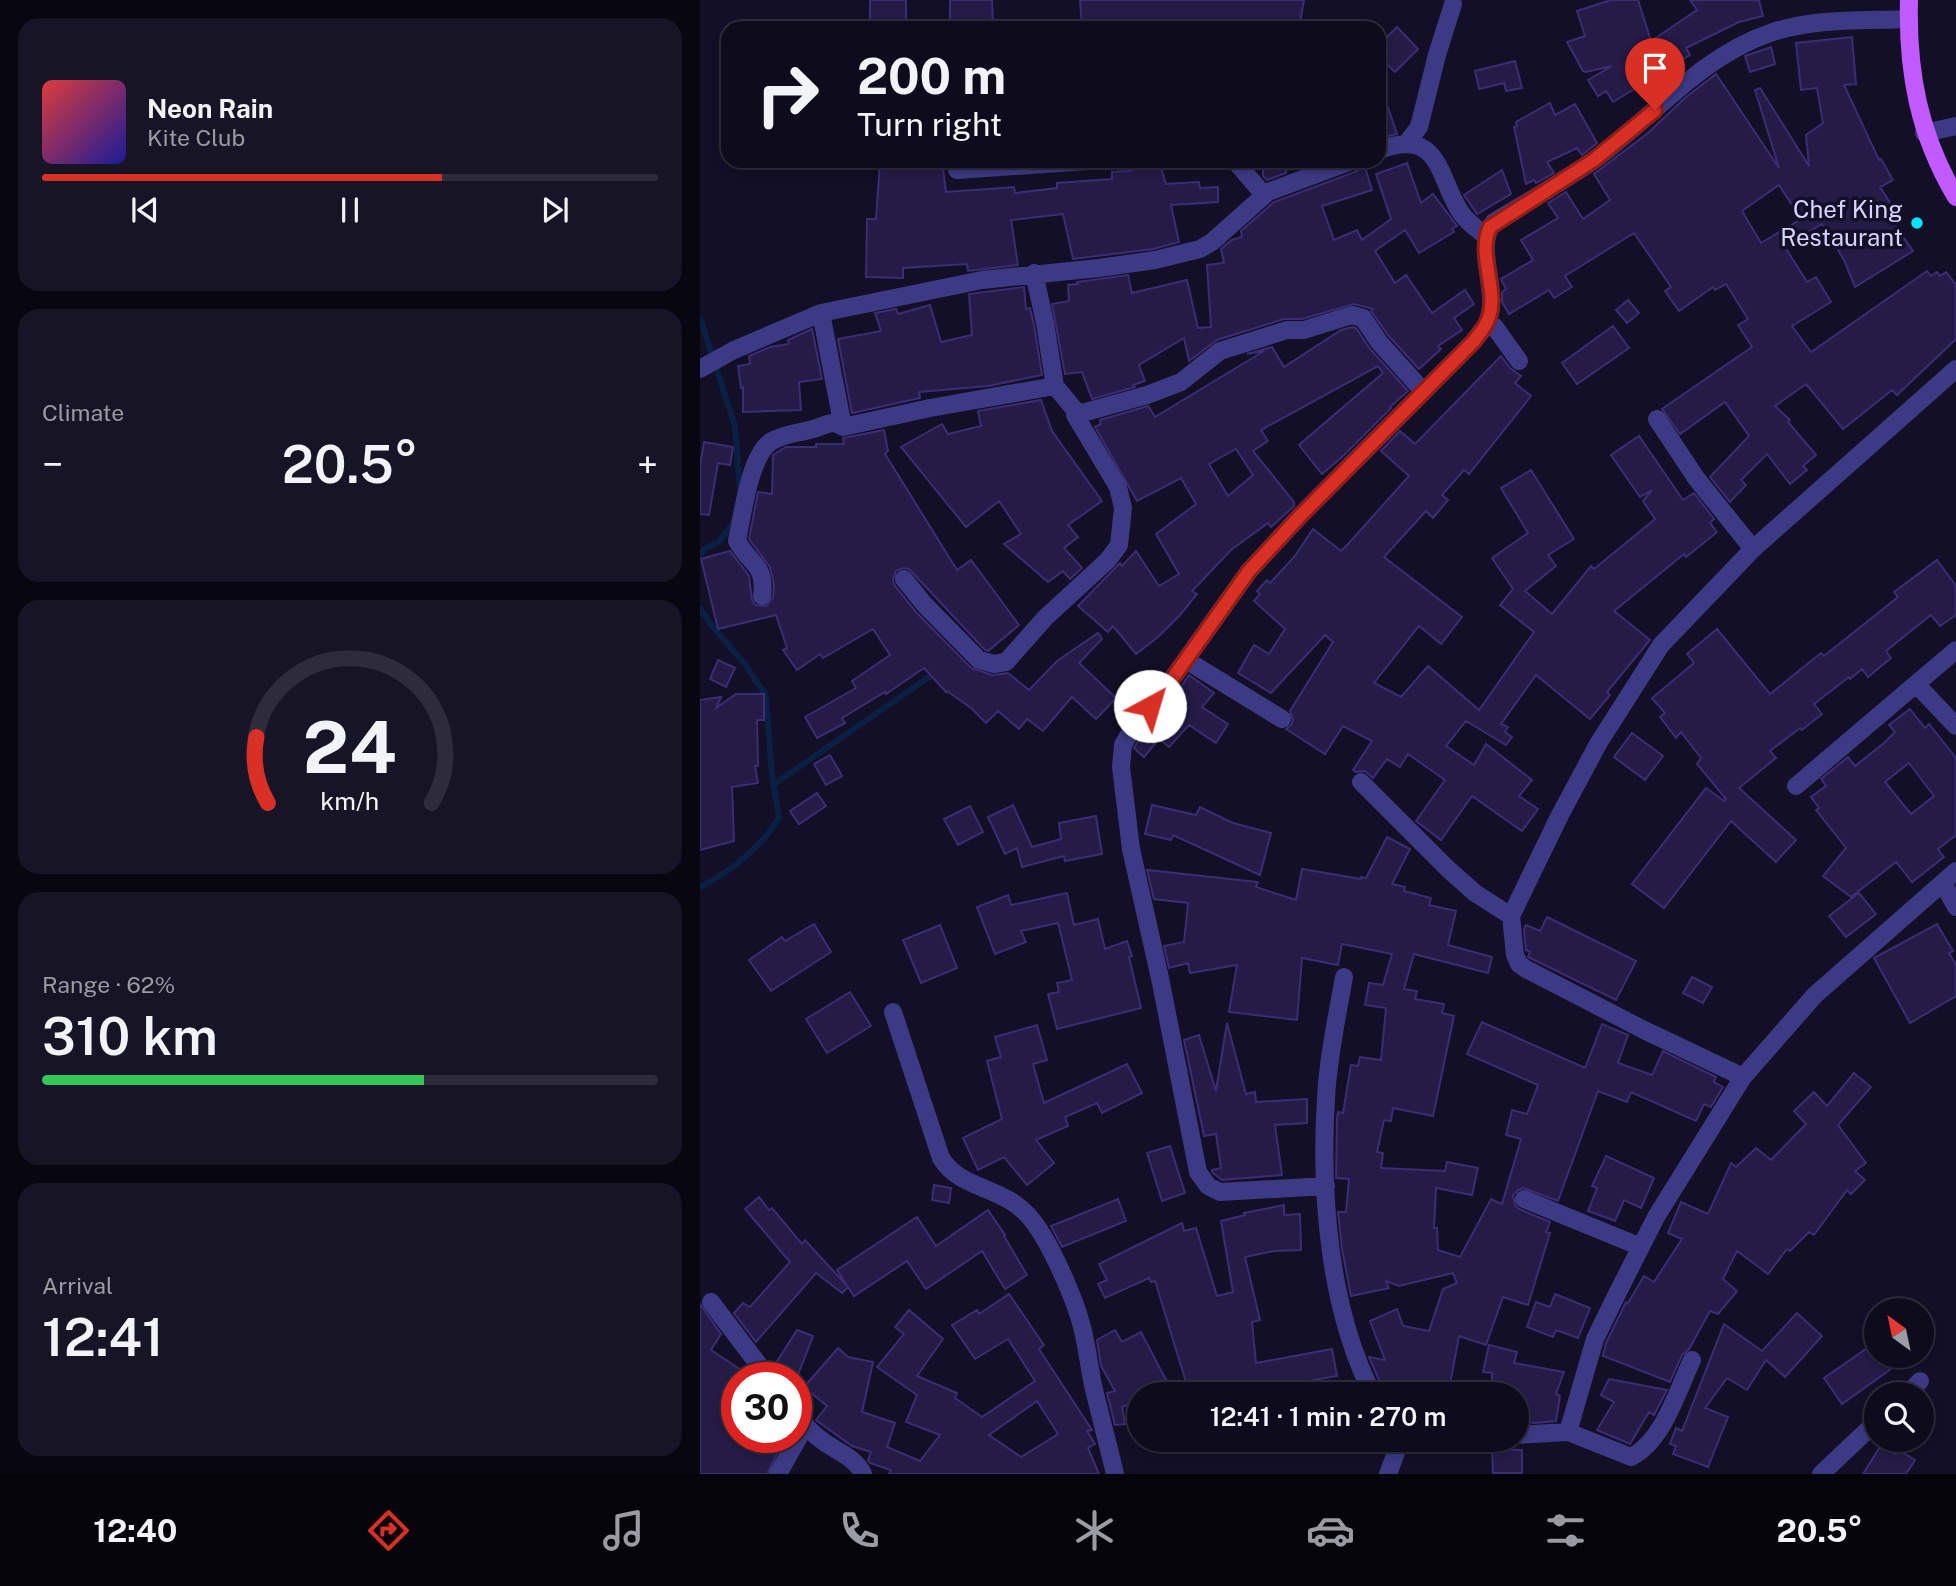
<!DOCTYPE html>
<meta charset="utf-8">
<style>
body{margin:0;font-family:"Public Sans",sans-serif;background:#171425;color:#f1f3f6;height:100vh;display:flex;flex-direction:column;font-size:26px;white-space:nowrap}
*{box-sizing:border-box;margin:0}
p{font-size:23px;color:#9b9ba3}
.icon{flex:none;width:38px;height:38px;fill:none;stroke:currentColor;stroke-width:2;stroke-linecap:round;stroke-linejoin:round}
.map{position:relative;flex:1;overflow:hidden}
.drawer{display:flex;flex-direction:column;gap:18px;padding:18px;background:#08060f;width:700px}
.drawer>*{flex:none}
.top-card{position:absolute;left:21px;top:21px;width:665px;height:147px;border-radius:21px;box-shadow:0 4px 10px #0003,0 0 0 2px #2e2b3b;background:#0e0b1c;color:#f1f3f6;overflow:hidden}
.needle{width:46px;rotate:327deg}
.buttons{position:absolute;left:1164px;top:1298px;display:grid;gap:14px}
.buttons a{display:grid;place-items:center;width:70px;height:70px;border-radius:50%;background:#0e0b1c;box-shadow:0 4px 10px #0003,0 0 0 2px #2e2b3b;font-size:35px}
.speed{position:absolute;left:21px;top:1362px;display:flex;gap:14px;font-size:35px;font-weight:700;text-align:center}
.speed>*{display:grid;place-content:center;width:91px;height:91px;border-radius:50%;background:#0e0b1c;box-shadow:0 4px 10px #0003,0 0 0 2px #2e2b3b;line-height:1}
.speed .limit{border:10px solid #d22;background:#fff;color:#111}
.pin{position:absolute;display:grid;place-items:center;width:60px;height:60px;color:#fff;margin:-72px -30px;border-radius:50% 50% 50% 0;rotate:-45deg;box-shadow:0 0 7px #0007}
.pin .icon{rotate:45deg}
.me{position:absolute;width:77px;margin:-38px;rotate:39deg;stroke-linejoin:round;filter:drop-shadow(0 0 5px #0008)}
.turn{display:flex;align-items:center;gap:24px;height:147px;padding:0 21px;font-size:32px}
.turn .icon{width:91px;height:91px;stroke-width:2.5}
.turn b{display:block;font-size:49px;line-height:60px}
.big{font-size:52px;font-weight:600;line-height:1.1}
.drawer .tile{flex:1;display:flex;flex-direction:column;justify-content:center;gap:10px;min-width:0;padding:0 24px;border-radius:21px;background:#171425}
.drawer .dial{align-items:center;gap:0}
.dial svg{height:182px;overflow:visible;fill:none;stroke:#2e2b3b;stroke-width:7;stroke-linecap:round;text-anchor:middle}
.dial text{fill:#f1f3f6;stroke:none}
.song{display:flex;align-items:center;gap:21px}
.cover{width:84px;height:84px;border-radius:10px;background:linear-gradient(135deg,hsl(0 70% 55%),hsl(240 70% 35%))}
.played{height:7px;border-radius:4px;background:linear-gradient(90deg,#d93025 65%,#2e2b3b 65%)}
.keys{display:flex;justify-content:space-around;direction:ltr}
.heat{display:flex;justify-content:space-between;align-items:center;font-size:38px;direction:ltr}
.charge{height:10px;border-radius:5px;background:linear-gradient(90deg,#34c759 62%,#2e2b3b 0)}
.trip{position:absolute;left:427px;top:1382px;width:402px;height:70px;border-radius:35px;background:#0e0b1c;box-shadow:0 4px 10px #0003,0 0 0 2px #2e2b3b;font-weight:600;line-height:70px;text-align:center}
.dock{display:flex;height:112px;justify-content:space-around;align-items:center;background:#06040b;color:#9b9ba3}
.dock .icon{width:49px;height:49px}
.dock .current{color:#d93025}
.dock b{font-size:32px;color:#f1f3f6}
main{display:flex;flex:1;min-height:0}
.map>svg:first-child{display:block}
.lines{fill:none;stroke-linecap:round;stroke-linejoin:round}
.stream{stroke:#0a1f44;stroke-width:6}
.building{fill:#241b47;stroke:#3b2d73;stroke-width:2;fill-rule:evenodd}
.minor{stroke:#3d3a85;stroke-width:18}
.major{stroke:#c25bff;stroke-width:18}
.route-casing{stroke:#8d1f18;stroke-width:18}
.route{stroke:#d93025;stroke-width:12}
.poi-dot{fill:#00e5ff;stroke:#130f26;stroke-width:2.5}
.labels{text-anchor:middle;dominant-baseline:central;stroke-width:7;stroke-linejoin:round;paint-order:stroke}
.poi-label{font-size:24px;fill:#d9d4ff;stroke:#130f26;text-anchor:end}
</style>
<main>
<section class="drawer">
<div class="tile">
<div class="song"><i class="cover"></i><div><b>Neon Rain</b><p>Kite Club</p></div></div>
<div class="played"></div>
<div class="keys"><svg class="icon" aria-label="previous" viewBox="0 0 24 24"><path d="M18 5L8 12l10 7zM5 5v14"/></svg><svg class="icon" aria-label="pause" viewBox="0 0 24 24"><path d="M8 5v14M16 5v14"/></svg><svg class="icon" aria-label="next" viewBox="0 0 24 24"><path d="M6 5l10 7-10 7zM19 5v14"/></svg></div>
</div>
<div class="tile"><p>Climate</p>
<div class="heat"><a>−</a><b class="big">20.5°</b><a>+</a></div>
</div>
<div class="tile dial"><svg viewBox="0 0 100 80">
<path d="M14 69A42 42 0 1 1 86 69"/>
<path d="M14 69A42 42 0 0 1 9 40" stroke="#d93025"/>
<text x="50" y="56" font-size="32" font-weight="700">24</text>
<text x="50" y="72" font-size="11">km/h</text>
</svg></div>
<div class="tile"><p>Range · 62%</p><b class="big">310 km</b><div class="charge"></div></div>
<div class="tile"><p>Arrival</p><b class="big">12:41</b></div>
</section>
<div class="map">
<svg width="1256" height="1474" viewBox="0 0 1256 1474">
<rect width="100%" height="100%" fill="#130f26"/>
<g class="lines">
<!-- stream -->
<path class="stream" d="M0 318 35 426 40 493
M0 556 4 549 19 542 35 520
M0 608 12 626 44 663 66 696 72 776 79 817C62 847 31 871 0 887
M73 785 229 677"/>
</g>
<!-- building -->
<path class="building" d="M170 0H206V28H170Z
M250 0H292L293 28H250Z
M380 0H604L599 28 555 21V28H382Z
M911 0H938L951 41 997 10 990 0H1059L1063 16 1039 22 986 48 990 55 913 102 906 91 898 96 888 80 912 66 886 72 883 71 867 42 885 36 877 11Z
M697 27 718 49 695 72 679 56V45Z
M1152 37 1156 84 1144 85 1179 160 1181 159 1193 180 1180 187 1198 215 1191 219 1213 251 1155 287 1144 260 1122 224 1085 247 1107 282 1116 277 1131 302 1092 326 1111 352 1227 271 1231 276 1237 272 1240 276 1246 272 1256 285V339L1197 395 1192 390 1143 429 1106 384 1075 406 1090 420 1088 422 1116 455 1103 466 1107 470 1090 484 1067 454 1041 480 1046 485 1030 502 1010 477 1049 436 1025 402 980 434 962 409 1052 347 1038 325 1048 319 1026 284 1015 290 1013 287 979 311 965 291 971 287 934 233 865 276 872 287 854 298 849 290 809 314 802 302V292L806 289 801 279 833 260 821 240 858 218 848 203 866 192 883 219 910 200 894 174 948 133 985 98 1016 74 1079 168 1055 90 1060 88 1109 166 1106 135 1123 123 1117 88 1101 90 1096 43ZM1079 185 1101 219 1061 243 1042 211Z
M1071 47 1075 64 1050 72 1045 56Z
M815 61 822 88 806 91 804 83 779 89 775 71Z
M679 90H682L697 134 679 138Z
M850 103 855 115 875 104 897 143 882 155 877 148 847 162 854 173 836 183 834 180 826 184 814 127 817 126 816 122Z
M180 161H242L246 192 314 187 315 193 357 188V183L412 179V172L429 171 459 161 466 184 499 182 500 188 518 187V202L471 205 479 242 453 249 373 259 363 214 311 220 318 265 268 271 267 264 203 268V278L166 277 167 219H176Z
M563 161H586V173L567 180 563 176Z
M707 163 721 203 733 194 757 226 752 229 754 232 719 253 705 230 675 251 695 283 706 275 732 313 765 290 774 304 754 318 762 330 738 346 741 349 719 369 688 335 671 311 673 309 654 304 602 319H584L517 340 489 361 484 338 439 365 445 381 433 385 435 387 392 399 382 372 365 374 352 304 369 301 368 285 378 284 377 282 428 275 432 293 487 280 498 328 511 327 507 265 524 263 521 249 532 240 542 237 541 231 574 202 655 172 664 164 672 190 622 206 634 240 657 230 662 240 691 219 676 174Z
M802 170 811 194 777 214 764 195Z
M324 287 326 309 330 308 334 325 342 375 288 386 219 392 220 398 152 413 138 339 181 331 175 313 196 309 198 314 230 305 241 342 272 335 269 294Z
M928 300 939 313 927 323 916 310Z
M913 326 929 348 877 384 862 363Z
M652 327 656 328 670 349 708 391 690 407 691 408 643 456 622 474 599 445 683 373 678 366 561 430 568 441 553 451 594 502V506L571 527 568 523 531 550 492 591 497 594 480 615 458 637 436 654 413 626 408 632 378 606 420 563 422 566 436 551 459 586 479 574 456 534 496 504 481 478 437 501 395 427 401 424 400 420 448 406 455 417 564 351 547 354 572 347 584 367 641 330ZM536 449 553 475 528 496 509 464Z
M112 329 122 379 99 382 101 410 43 412V387L41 388 38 366 50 364 49 356 70 347 89 344 88 340Z
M801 356 810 368 821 376 815 383 831 396 769 474 764 470 742 495 748 500 733 518 726 511 684 557 762 617 741 644 719 626 674 683 701 697 728 666 779 710 834 632 800 605 813 589 792 558 828 533 801 488 831 470 874 539 848 555 856 566 825 591 852 614 891 566 894 569 955 519 943 501 952 490 940 497 911 455 939 436 983 500 994 493 1014 519 1010 523 1017 532 986 557 984 554 914 611 950 640 907 692 910 695 890 719 836 675 801 724 808 727 805 732 812 737 806 745 766 721 746 746 774 765 786 744 832 780 819 796 838 809 822 831 772 796 741 840 716 821 745 780 708 754 700 767 687 759 673 778 665 771 656 772 653 770 672 741 643 726 625 754 586 729 591 725 593 720 590 711 633 642 625 635 571 693 538 673 554 645 569 654 585 629 554 601 560 594 557 591 567 580 570 583 595 556 613 529 641 551 648 544 709 476 681 451 700 431 715 444Z
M341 400 352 431 402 501 368 525 378 537 364 548 382 568 370 579 363 571 348 582 304 544 321 534 299 501 266 527 201 447 242 424 248 434 281 426 278 411Z
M184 430 188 451 185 454 257 570 271 560 319 625 288 651 285 650 209 569 203 568 196 571 193 580 195 586 216 612 271 668 292 675 308 673 329 690 357 661 398 633 402 639 379 663 416 698 396 719 372 697 343 731 327 719 319 729 298 711 286 723 271 708 247 691 246 692 224 668 186 694 185 692 142 718 145 723 117 738 105 717 156 688 152 681 190 655 173 629 123 658 120 654 97 670 83 650 87 648 76 615 18 629 1 559 30 551 49 576 52 600 55 605 66 606 73 597 74 584 70 567 49 539 58 492 72 494 73 455 86 447H116V444H144L143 438Z
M4 442 33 447 30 465 18 463 9 515 0 514V465Z
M1237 560 1256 586V615L1240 626 1231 615 1186 651 1191 658 1168 677 1162 669 1150 679 1149 677 1114 704 1122 714 1102 730 1100 728 1070 751 1076 758 1039 788 1096 840 1076 862 1031 821 964 908 932 884 1006 788 1024 801 1026 799 997 764 1001 758 981 732 976 738 960 717 965 713 952 698 994 663 987 654 1017 629 1070 694 1121 653 1124 656 1198 597 1194 592Z
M18 660 35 668 26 687 10 679Z
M489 675 514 693 502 707 528 724 516 743 489 725 469 747 459 739 444 757 434 748 445 729 472 700Z
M36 694H64V720H57L58 766H55L58 783 32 787 34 841 0 850V700L21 697 16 708Z
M1210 709 1225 728 1229 724 1256 758V835L1238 849 1244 857 1212 882 1196 862 1151 897 1123 876 1146 848 1116 810 1119 808 1111 797 1126 786 1121 779 1148 757 1155 766 1184 743 1195 732 1189 725ZM1209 763 1234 796 1211 814 1185 782Z
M932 733 963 756 945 780 914 757Z
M130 755 142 776 126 785 114 764Z
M117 793 126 806 99 824 90 811Z
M313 805 332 847 361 839 359 823 396 816 402 854 365 861 364 856 322 867 317 848 305 854 288 817Z
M452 805 496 815 500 807 533 823 571 833 560 875 473 835 471 840 445 834Z
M270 806 283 832 258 845 244 819Z
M687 837 710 849 692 884 705 887 704 891 731 898 729 905 756 911 748 945 792 957 788 973 714 954 704 989 717 991 715 999 744 1004 742 1013 754 1016 733 1116 693 1108 691 1121 684 1120 677 1152 683 1153 681 1168 745 1171 747 1162 778 1168 772 1195 736 1188 734 1228H737L738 1250 760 1257 791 1199 802 1204 821 1139 806 1135 812 1110 827 1114 838 1085 767 1054 782 1022 885 1068 902 1024 928 1035 918 1063 952 1075 963 1051 1016 1077 1014 1082 1023 1087 1011 1107 1004 1104 996 1121 931 1092 927 1102 898 1091 858 1201 823 1188 818 1190 813 1195 815 1205 819 1209 850 1222 846 1232 850 1233 828 1305 803 1297 786 1345 759 1336 748 1395H710V1393L683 1389 669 1357 685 1360 670 1321 697 1309 703 1326 729 1331 743 1289 757 1283 753 1273 699 1286 686 1281 689 1288 651 1296 642 1249 638 1212H646L649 1179 636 1178 637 1119 638 1112 643 1113 651 1065 658 1066 660 1057 681 1060 686 1008 665 1005 669 983 683 985 692 954 642 944 638 965 602 958 597 1020 529 1012 537 965 490 973 488 963 469 968 464 946 484 942 488 903 454 899 447 870 558 882 556 887 596 900 602 869 661 879V877L666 878Z
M367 893 374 925 398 919 405 949 427 941 432 956 429 957 441 1008 357 1029 348 994 359 992 357 983 372 980 358 923 321 931 326 942 295 954 277 907 308 895 311 905Z
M1159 893 1176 914 1146 937 1129 916Z
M847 917 936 961 916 1000 828 957 830 952 826 950 824 930 826 925 840 931Z
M114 924 131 952 71 991 49 960 82 937 85 941Z
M1237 924 1253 951 1249 953 1256 965V996L1210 1023 1174 958Z
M240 925 257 968 221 983 203 940Z
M992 977 1012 987 1003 1003 983 993Z
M150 992 171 1026 127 1053 106 1019Z
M527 1023 546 1094 555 1092 556 1102 607 1099V1123L575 1125 582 1175 522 1180 512 1172V1170L521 1168 516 1134 504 1136 484 1040 499 1035 516 1091Z
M337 1025 347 1060 333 1064 344 1103 427 1064 442 1093 402 1113 397 1103 365 1117 368 1126 336 1140 354 1163 327 1185 304 1157 278 1170 263 1138 302 1119 287 1061 301 1057 295 1037Z
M1154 1073 1171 1087 1138 1125 1166 1163 1155 1171 1165 1180 1151 1194 1147 1190 1114 1235 1109 1232 1090 1251 1087 1249 1068 1274 1037 1251 1023 1279 1037 1291 1018 1314 1010 1311 989 1349 982 1355 970 1382 903 1356 906 1343 926 1302 928 1303 944 1276 954 1282 982 1239 968 1233 981 1202 1008 1214 1031 1163 1036 1167 1056 1148 1071 1160 1106 1124 1094 1111 1114 1092 1127 1106Z
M470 1146 485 1193 462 1201 447 1153Z
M906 1156 954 1178 941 1208 924 1200 915 1221 888 1211 897 1188 892 1186Z
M234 1185 251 1188 249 1203 232 1200Z
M59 1197 69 1210 72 1208 102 1244 105 1240 147 1286 137 1270 217 1217 236 1246 288 1210 305 1235 304 1236 327 1275 305 1289 282 1251 226 1289 207 1261 154 1296 148 1287 142 1293 116 1273 56 1342 34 1313 43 1303 50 1307 90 1262 45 1209Z
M418 1199 426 1221 362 1247 351 1226Z
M584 1205V1215L600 1214 601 1250 574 1251 545 1257 560 1320 552 1322 556 1363 632 1349 637 1376 545 1392 544 1384 489 1392 455 1281 451 1282 449 1278 405 1298 398 1284 407 1280 399 1264 482 1223 484 1231 496 1228 517 1296 533 1292 521 1221 545 1215 544 1213Z
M309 1294 344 1345 339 1349 392 1430 387 1431 395 1444 388 1448 399 1474H189L191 1470 170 1463 168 1460 171 1452 152 1446 116 1420 127 1406 104 1387 138 1348 148 1357 173 1362 162 1412 195 1423 187 1447 220 1461 240 1435 206 1422 217 1395 177 1367 204 1334 195 1327 209 1310 243 1339 217 1376 257 1393 255 1398 282 1417 335 1381 308 1339 275 1359 252 1325 277 1310 279 1314ZM337 1401 358 1434 321 1457 289 1435Z
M855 1294 890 1308 878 1338 856 1330 853 1337 827 1327 836 1302 850 1307Z
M0 1304 21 1334 11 1350 44 1372 40 1377H37V1437H49L78 1452 67 1474H0Z
M1097 1313 1122 1336 1085 1377 1066 1360 1047 1390 1027 1378 1005 1408 1028 1417 1008 1467 973 1454 976 1446 970 1444 976 1428 982 1431 1024 1324 1062 1351Z
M97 1330 113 1336 96 1380V1377H93L76 1363Z
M415 1330 422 1342 441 1332 474 1395H439V1401L422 1407 425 1424 415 1425 407 1393 415 1391 401 1366 397 1340Z
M1176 1342V1356H1209L1142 1404 1124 1378Z
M789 1345 817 1352 814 1363 864 1372 856 1394 860 1396 856 1421 834 1423 817 1420V1395H792V1373L783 1372Z
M909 1379 967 1390 954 1415 949 1412 930 1444 897 1430 914 1402 901 1395Z
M1181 1445 1196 1454 1198 1450 1215 1460 1206 1474H1163Z
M792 1449 822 1450V1473H793Z"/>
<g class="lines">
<!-- minor -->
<path class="minor" d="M1224 133 1256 126
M706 144 719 127 737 55 753 4
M679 150C741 127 737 176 761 213 768 223 777 229 786 236
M535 161 564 195
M257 170 388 161
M787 323 794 326 819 361
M0 369 34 350 121 313 282 280 399 268 455 260 500 249 512 242 568 192 651 161
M375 415 447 395 481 382 520 351 587 330H604L652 315 663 318 679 342 723 391
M957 419 996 478 1053 549
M143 427 230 408 355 386
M204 579 224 604 279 660 294 664 306 662 345 618 408 560 419 545 423 508 418 487 375 415V410L355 386 345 323 334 273
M62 596C66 564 51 566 37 541 42 517 50 453 72 441 84 434 99 433 113 429 124 426 133 419 143 427L121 313
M486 660 582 719
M1217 685 1256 726
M661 782 748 869 775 893 811 916
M1096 786 1256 650
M1243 883 1256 907
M644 977C637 1017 628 1058 626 1098 620 1194 629 1309 673 1395
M193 1012 241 1158C261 1191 305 1185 332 1220 350 1242 375 1299 382 1327 387 1346 389 1366 393 1385 400 1415 408 1444 415 1474
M1043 1077 944 1030 826 969 819 964 815 955 811 916 860 815 898 744 961 645 1053 549 1256 369
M626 1186 520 1192 508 1186 498 1172 461 983 431 849 421 767 423 745 439 717 460 696 549 571 599 517 774 341C778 335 784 329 787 323 801 293 773 247 794 222 827 202 862 182 894 160 953 117 1000 57 1070 33 1114 18 1163 21 1208 19
M824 1199 941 1247
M11 1302 68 1377
M1206 1395 1220 1381
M96 1414C104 1425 113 1434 124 1442 138 1452 156 1458 163 1474
M868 1432 895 1339 918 1292 956 1217 1043 1077 1115 995 1256 871
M817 1435 868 1432 931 1457C963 1441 977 1392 992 1360
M700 1442 732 1440
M78 1474 105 1426
M688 1474 700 1442
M1121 1474 1176 1422"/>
<!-- major -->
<path class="major" d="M1209 0C1207 72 1219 135 1256 197"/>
</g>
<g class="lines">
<!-- route casing -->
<g class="route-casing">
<path id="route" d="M450 706 460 696 549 571 599 517 774 341C778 335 784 329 787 322 801 293 776 255 790 227L894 160 955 110"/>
</g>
<!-- route -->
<use href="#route" class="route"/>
</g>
<!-- markers -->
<circle class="poi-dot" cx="1217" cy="223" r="7"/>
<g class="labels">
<!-- poi labels -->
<g class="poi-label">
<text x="1203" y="209">Chef King<tspan x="1203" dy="28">Restaurant</tspan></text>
</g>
</g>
</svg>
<div class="buttons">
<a><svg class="needle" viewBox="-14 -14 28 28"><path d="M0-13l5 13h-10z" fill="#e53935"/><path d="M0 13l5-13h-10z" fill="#9b9ba3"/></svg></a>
<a><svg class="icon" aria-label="search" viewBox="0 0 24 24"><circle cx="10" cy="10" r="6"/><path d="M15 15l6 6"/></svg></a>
</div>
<div class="speed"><div class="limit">30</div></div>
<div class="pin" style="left:955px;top:110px;background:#d93025"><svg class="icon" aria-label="arrive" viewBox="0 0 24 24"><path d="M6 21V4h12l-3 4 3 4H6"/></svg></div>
<svg class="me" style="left:450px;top:706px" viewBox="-20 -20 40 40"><circle r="19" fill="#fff"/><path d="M0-13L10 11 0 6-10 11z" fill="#d93025"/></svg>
<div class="trip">12:41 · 1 min · 270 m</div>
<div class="top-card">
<div class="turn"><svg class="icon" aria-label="right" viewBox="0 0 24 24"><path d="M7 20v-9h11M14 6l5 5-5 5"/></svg><div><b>200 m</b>Turn right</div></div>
</div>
</div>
</main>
<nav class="dock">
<b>12:40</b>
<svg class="icon current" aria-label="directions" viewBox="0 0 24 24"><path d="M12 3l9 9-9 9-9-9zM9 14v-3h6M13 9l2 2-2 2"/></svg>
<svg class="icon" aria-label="music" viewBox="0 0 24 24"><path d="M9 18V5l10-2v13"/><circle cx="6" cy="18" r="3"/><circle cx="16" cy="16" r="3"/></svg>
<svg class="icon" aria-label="phone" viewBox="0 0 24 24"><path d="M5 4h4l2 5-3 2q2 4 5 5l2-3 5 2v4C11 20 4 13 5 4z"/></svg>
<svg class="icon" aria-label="climate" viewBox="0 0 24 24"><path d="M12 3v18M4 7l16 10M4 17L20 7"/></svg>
<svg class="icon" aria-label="car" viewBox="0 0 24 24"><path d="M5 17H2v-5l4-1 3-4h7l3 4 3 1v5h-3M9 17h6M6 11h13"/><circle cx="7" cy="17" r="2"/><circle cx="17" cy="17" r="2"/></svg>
<svg class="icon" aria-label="filters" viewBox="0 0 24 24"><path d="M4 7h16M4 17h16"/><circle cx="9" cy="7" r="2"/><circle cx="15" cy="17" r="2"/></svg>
<b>20.5°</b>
</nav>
